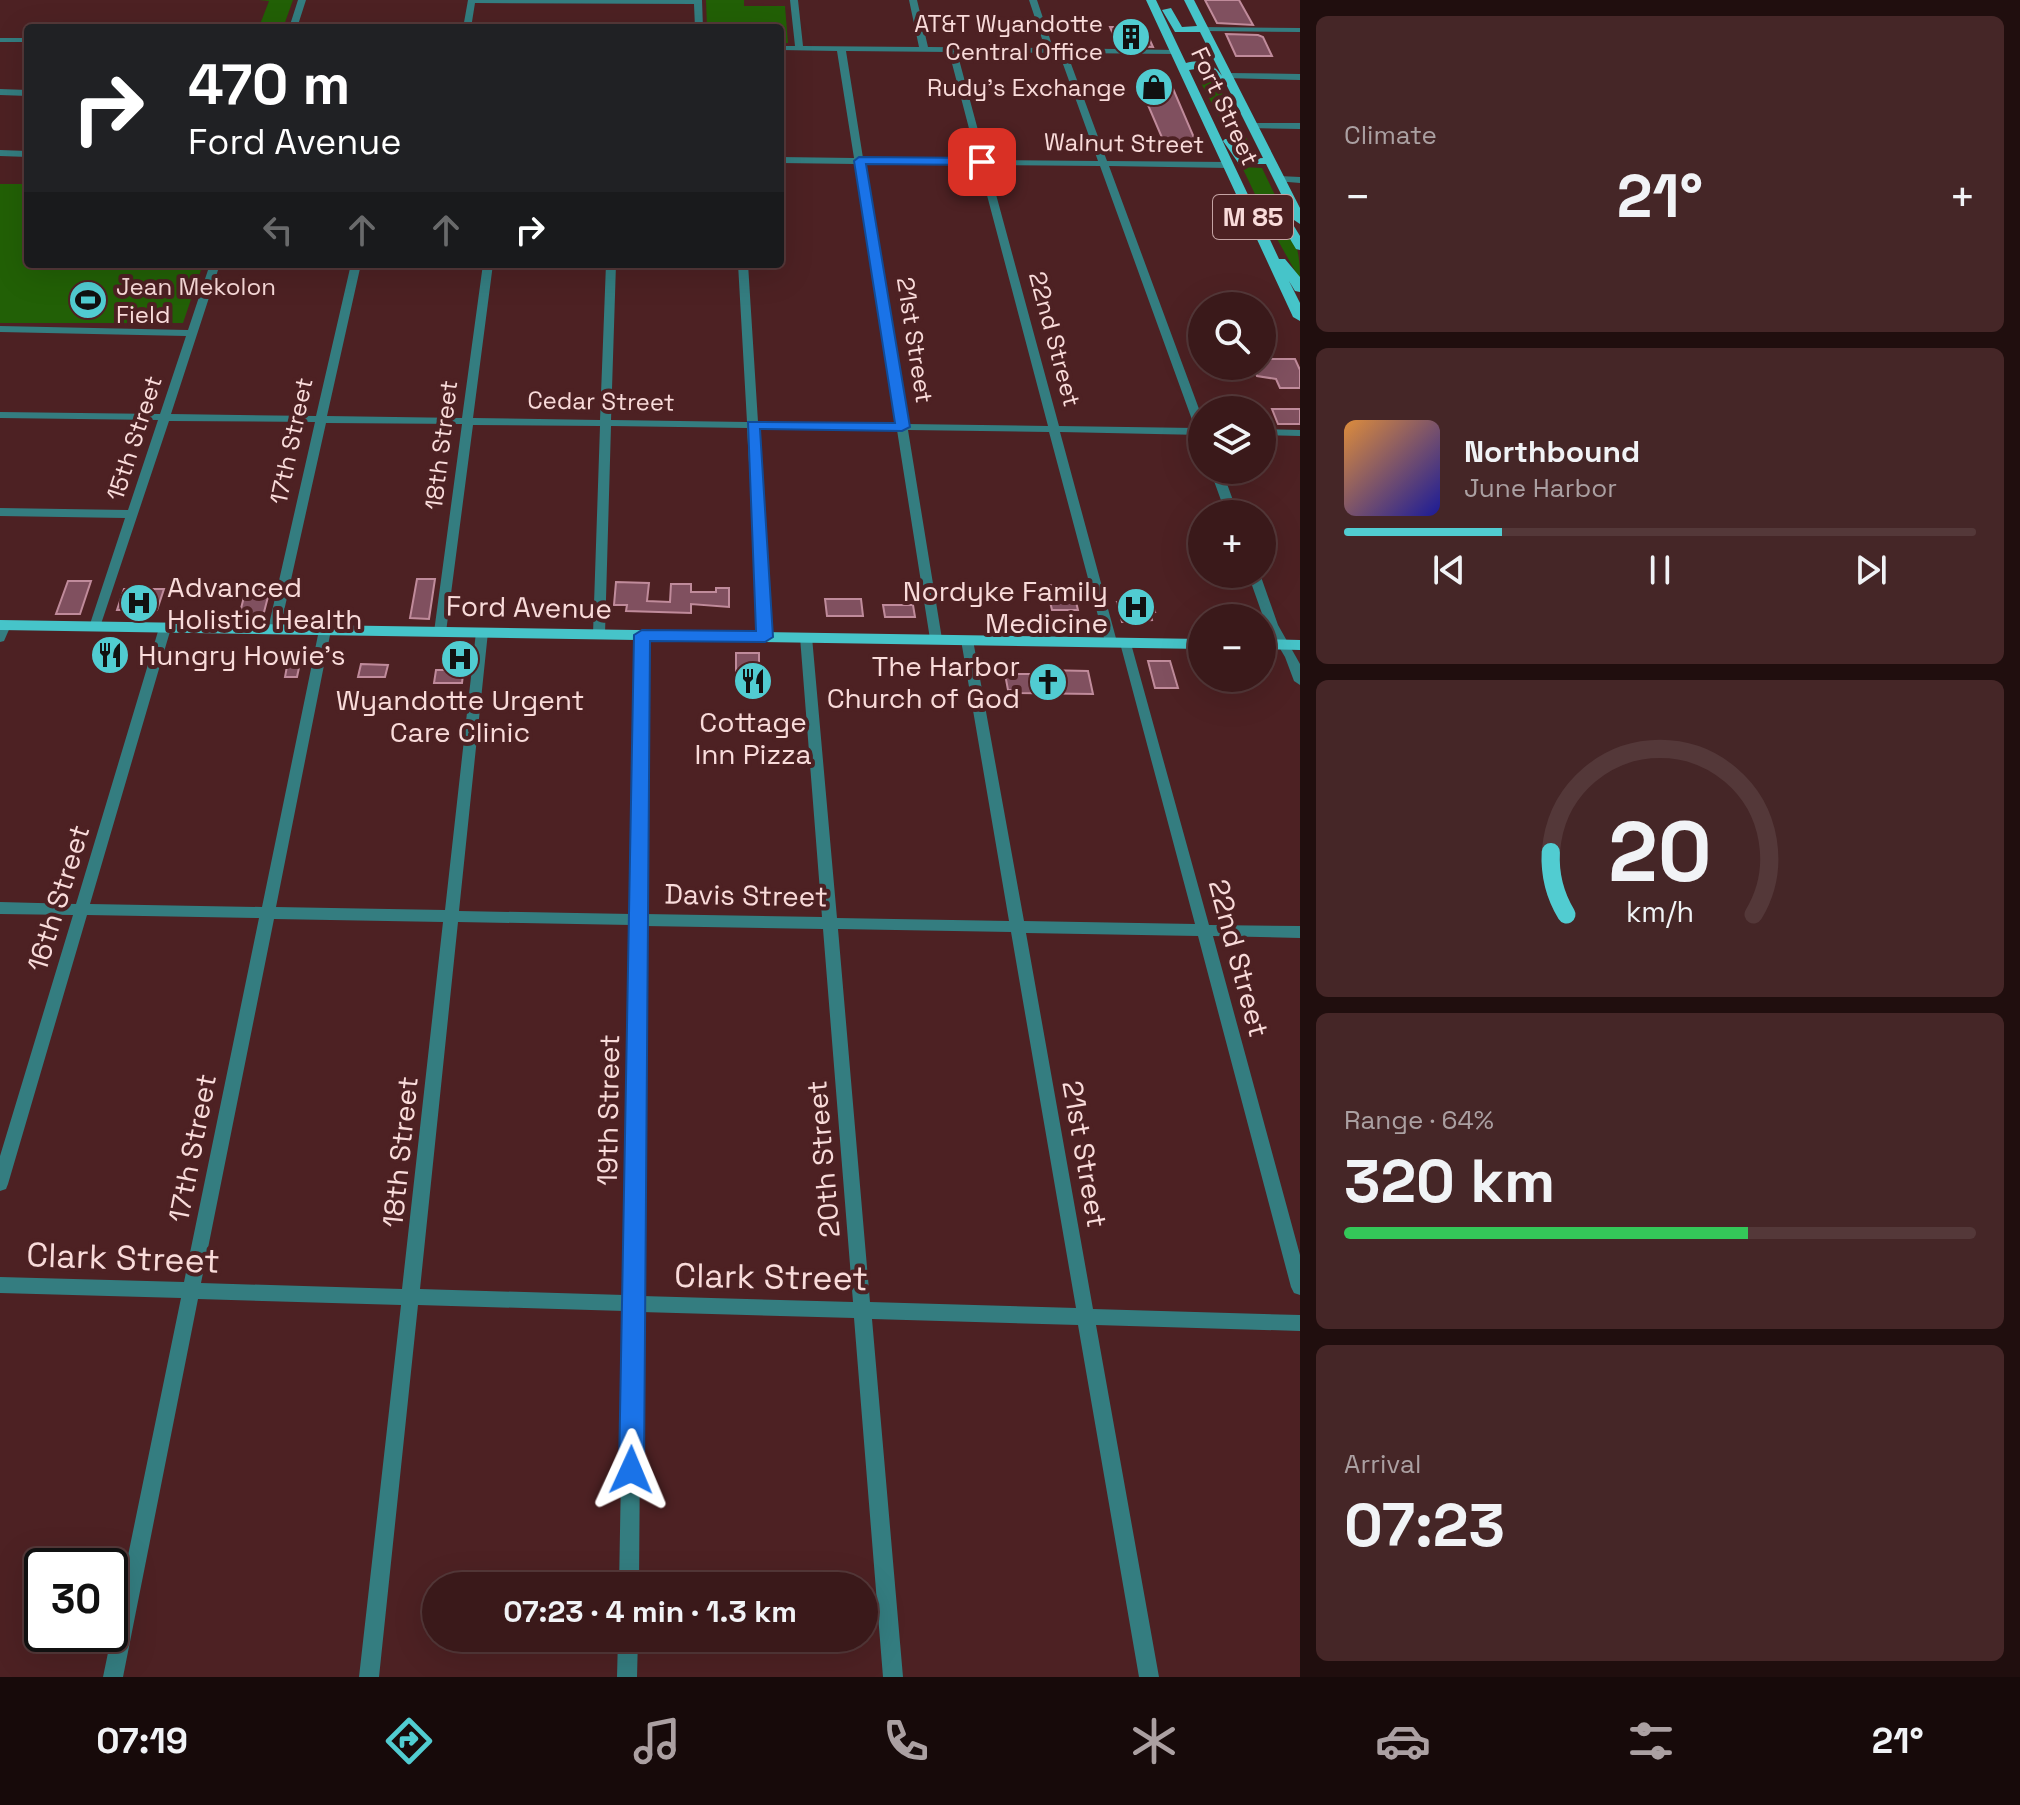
<!DOCTYPE html>
<meta charset="utf-8">
<style>
body{margin:0;font-family:"Space Grotesk",sans-serif;background:#452627;color:#f1f3f6;height:100vh;display:flex;flex-direction:column;font-size:30px;white-space:nowrap}
*{box-sizing:border-box;margin:0}
p{font-size:26px;color:#aba0a2}
.icon{flex:none;width:44px;height:44px;fill:none;stroke:currentColor;stroke-width:2;stroke-linecap:round;stroke-linejoin:round}
.map{position:relative;flex:1;overflow:hidden}
.sheet{display:flex;flex-direction:column;gap:16px;padding:16px;background:#200e0e;width:720px}
.sheet>*{flex:none}
.hud{position:absolute;left:24px;top:24px;width:760px;height:244px;border-radius:8px;box-shadow:0 8px 32px #0002,0 0 0 2px #543839;background:#202124;color:#fff;overflow:hidden}
.fabs{position:absolute;left:1188px;top:292px;display:grid;gap:16px}
.fabs a{display:grid;place-items:center;width:88px;height:88px;border-radius:50%;background:#3a191a;box-shadow:0 8px 32px #0002,0 0 0 2px #543839;font-size:40px}
.speed{position:absolute;left:24px;top:1548px;display:flex;gap:16px;font-size:40px;font-weight:700;text-align:center}
.speed>*{display:grid;place-content:center;width:104px;height:104px;border-radius:50%;background:#3a191a;box-shadow:0 8px 32px #0002,0 0 0 2px #543839;line-height:1}
.speed .limit{border:4px solid #111;border-radius:12px;background:#fff;color:#111}
.pin{position:absolute;display:grid;place-items:center;width:68px;height:68px;color:#fff;margin:-34px;border-radius:16px;box-shadow:0 4px 12px #0006}
.me{position:absolute;width:88px;margin:-44px;rotate:1deg;stroke-linejoin:round;filter:drop-shadow(0 0 6px #0008)}
.turn{display:flex;align-items:center;gap:28px;height:168px;padding:0 32px;font-size:36px}
.turn .icon{width:104px;height:104px;stroke-width:2.5}
.turn b{display:block;font-size:56px;line-height:68px}
.lanes{display:flex;align-items:center;height:76px;padding:0 32px;background:#0003;justify-content:center;gap:40px;direction:ltr}
.lanes .off{opacity:.35}
.big{font-size:60px;font-weight:700;line-height:1.1}
.sheet .tile{flex:1;display:flex;flex-direction:column;justify-content:center;gap:12px;min-width:0;padding:0 28px;border-radius:12px;background:#452627}
.sheet .dial{align-items:center;gap:0}
.dial svg{height:208px;overflow:visible;fill:none;stroke:#543839;stroke-width:7;stroke-linecap:round;text-anchor:middle}
.dial text{fill:#f1f3f6;stroke:none}
.song{display:flex;align-items:center;gap:24px}
.cover{width:96px;height:96px;border-radius:12px;background:linear-gradient(135deg,hsl(30 70% 55%),hsl(240 70% 35%))}
.played{height:8px;border-radius:4px;background:linear-gradient(90deg,#51ccd1 25%,#543839 25%)}
.keys{display:flex;justify-content:space-around;direction:ltr}
.heat{display:flex;justify-content:space-between;align-items:center;font-size:44px;direction:ltr}
.charge{height:12px;border-radius:6px;background:linear-gradient(90deg,#34c759 64%,#543839 0)}
.trip{position:absolute;left:422px;top:1572px;width:456px;height:80px;border-radius:40px;background:#3a191a;box-shadow:0 8px 32px #0002,0 0 0 2px #543839;font-weight:700;line-height:80px;text-align:center}
.tab-bar{display:flex;height:128px;justify-content:space-around;align-items:center;background:#170a0a;color:#aba0a2}
.tab-bar .icon{width:56px;height:56px}
.tab-bar .active{color:#51ccd1}
.tab-bar b{font-size:36px;color:#f1f3f6}
main{display:flex;flex:1;min-height:0}
.map>svg:first-child{display:block}
.green{fill:#226006}
.building{fill:#80505f;stroke:#c08b9b;stroke-width:2}
.lines{fill:none;stroke-linecap:round;stroke-linejoin:round}
.minor{fill:#347d80;fill-rule:evenodd}
.major{fill:#46c4c9;fill-rule:evenodd}
.route{fill:#1a73e8;stroke:#114b97;stroke-width:2}
.labels{text-anchor:middle;dominant-baseline:central;stroke-width:8;stroke-linejoin:round;paint-order:stroke}
.far-poi-label{font-size:24px;fill:#f9dbda;stroke:#4d2123;text-anchor:end}
.far-street-label{font-size:24px;fill:#f9dbda;stroke:#4d2123}
.shield{fill:#4d2123;stroke:#c5a3a3;stroke-width:2}
.shield-label{font-size:26px;font-weight:bold;fill:#f9dbda}
.poi-label{font-size:28px;fill:#f9dbda;stroke:#4d2123;text-anchor:start}
.street-label{font-size:28px;fill:#f9dbda;stroke:#4d2123}
.near-street-label{font-size:34px;fill:#f9dbda;stroke:#4d2123}
</style>
<main>
<div class="map">
<svg width="1300" height="1677" viewBox="0 0 1300 1677">
<rect width="100%" height="100%" fill="#4d2123"/>
<!-- green -->
<path class="green" d="M259 0H293L283 28H243L259 27 269 1Z
M706 0H744V6H785L788 43H780V28H707Z
M1198 69 1212 74 1256 156 1253 158 1238 152 1202 85Z
M1242 167 1262 168 1285 216 1265 215Z
M0 184H28V264H203L183 323H0Z
M1273 225C1299 226 1300 261 1300 280L1271 228Z"/>
<!-- building -->
<path class="building" d="M1205 0H1239L1253 25 1217 23Z
M1110 27H1144L1153 47 1118 46Z
M1226 34 1258 35 1263 37 1272 56H1236Z
M1139 84H1171L1195 140H1163Z
M1262 359H1295L1300 370V388H1280L1276 379 1257 376 1253 366H1262Z
M1272 409H1300V424H1278Z
M417 579H435L429 619 410 618Z
M68 581H91L80 614H56Z
M616 582 649 583 647 601 670 602 671 584H691V592H716V588H729V607L691 604V613L626 611 627 605H614Z
M1046 585 1072 586 1078 610H1052Z
M124 589H164L157 610H117Z
M257 589H270L263 616H239L245 593H256Z
M825 599H861L863 616H827Z
M1117 602H1152L1155 612H1150L1152 620 1122 622Z
M883 605H913L915 617H885Z
M108 643H120L113 666H100Z
M303 649 297 677H285L290 650Z
M456 649H466L462 683H434L436 670H453Z
M736 653H759V691L747 690V672L736 671Z
M1148 661H1170L1178 688H1155Z
M361 664 388 665 385 677H358Z
M1043 670 1088 671 1093 694 1017 693 1016 690H1008L1005 674H1044Z"/>
<g class="lines">
<!-- minor -->
<path class="minor" d="M298 0H306L297 28H289Z
M468 0H702L703 28H695L694 4 475 3 471 28H463Z
M790 0H798L803 46 919 47 909 0H917L928 47 1045 48 1029 0H1037L1053 48 1175 50 1179 52 1175 54 1067 53 1107 161 1228 162 1233 165 1228 168 1109 166 1202 417V435L1060 432 1117 642 1115 645H1107L1105 642 1049 432 908 430 942 639 936 643 930 639 897 430 758 428 771 637 765 641 759 637 747 428 611 426 605 634 599 638 593 634 600 426 473 425 446 632 440 636 434 632 462 424 326 423 280 629 274 633 268 629 315 422 169 421 99 630 95 631 89 627 125 518 0 516V508L128 510 158 420 0 418V412L160 414 186 336 0 332V326L188 330 210 264H220L171 414 316 416 351 264H361L327 416 462 418 483 264H493L473 418 600 420 606 264H616L611 420 747 422 738 264H748L758 422 896 424 855 164 780 163V157L854 158 837 51 780 50V46H795ZM846 51 949 52 977 159 863 158ZM957 52 1059 53 1098 161 986 160ZM864 164 979 165 1048 426 907 424ZM988 165 1100 166 1195 428 1059 426Z
M1200 27 1300 28V32L1203 31H1200Z
M0 38H28V42H0Z
M1228 73 1300 74V80L1225 78 1224 76Z
M0 89 28 90V96L0 95Z
M1252 123H1300V129L1249 128V124Z
M0 150 28 151V157L0 156Z
M1279 176 1300 177V183L1276 181 1274 179Z
M1262 429 1300 430V436L1262 435Z
M1210 470H1222L1238 514H1226Z
M1248 574H1260L1278 625 1300 664V685L1294 681 1285 657 1266 625Z
M5 621 11 625 4 641 0 642V623Z
M165 624 171 628 90 904 262 907 319 630 325 626 331 630 276 907 445 910 476 632 482 628 488 632 459 911 631 914 636 635 642 631 648 635 645 914 822 917 800 637 806 633 812 637 837 918 1009 921 961 640 967 636 973 640 1024 921 1195 924 1120 643 1126 639 1130 640 1209 925 1300 926V938L1213 936 1300 1255V1295L1294 1293 1291 1287 1198 936 1026 933 1093 1309 1300 1315V1331L1096 1325 1159 1677H1139L1078 1325 872 1319 903 1677H883L854 1318 641 1312 639 1586H619L624 1311 418 1305 379 1677H359L401 1305 198 1299 123 1677H103L181 1298 0 1293V1277L184 1282 259 918 87 915 8 1184 6 1189 0 1191V1156L73 915 0 914V902L76 904 159 628ZM274 919 443 922 402 1289 201 1283ZM458 922 631 925 624 1295 420 1289ZM645 926 823 929 853 1302 642 1296ZM838 929 1011 932 1076 1308 870 1302Z
M618 1638H638L637 1677H617Z"/>
<!-- major -->
<path class="major" d="M1146 0H1156L1186 63C1202 59 1213 63 1222 76L1200 32H1175L1162 10 1171 8 1182 27 1197 26 1184 0H1194L1300 208V224L1294 220 1266 164H1239L1223 141 1225 139H1233L1247 159 1263 158 1226 84 1217 86 1202 68 1189 70 1259 218 1266 214 1289 218 1300 236V250L1296 249 1281 224 1269 222 1264 227 1279 259H1285L1300 277V292L1295 291 1289 281 1300 303V321L1293 317Z
M0 620 1202 639V649L0 630Z
M1262 639 1300 640V650L1262 649Z"/>
</g>
<!-- route -->
<path class="route" d="M859 157 982 158 988 162 982 165 866 164 910 427 902 431 760 429 773 637 765 642 650 641 644 1470 640 1478 631 1482 623 1478 619 1470 634 635 642 630 756 631 748 422 895 423 854 161Z"/>
<!-- icons -->
<defs>
<g id="building-disc" transform="scale(2)"><circle r="9.5" fill="#51ccd1" stroke="#4d2123"/><path d="M-4-6H4V6H1V3H-1V6H-4ZM-2.5-4.3h1.7v1.8h-1.7ZM.8-4.3h1.7v1.8H.8ZM-2.5-1h1.7V.8h-1.7ZM.8-1h1.7V.8H.8Z" fill="#111"/></g>
<g id="shop-disc" transform="scale(2)"><circle r="9.5" fill="#51ccd1" stroke="#4d2123"/><path d="M-5-2.5h2.3a2.7 3.5 0 0 1 5.4 0H5L5.5 6h-11ZM-1.5-2.5h3a1.5 2.3 0 0 0-3 0Z" fill="#111"/></g>
<g id="stadium-disc" transform="scale(2)"><circle r="9.5" fill="#51ccd1" stroke="#4d2123"/><path d="M0-5a6.5 5 0 1 0 0 10a6.5 5 0 1 0 0-10ZM-3.5-1.8h7v3.6h-7Z" fill="#111"/></g>
<g id="hospital-disc" transform="scale(2)"><circle r="9.5" fill="#51ccd1" stroke="#4d2123"/><path d="M-5-5h3v3.5h4V-5h3V5h-3V1.5h-4V5h-3Z" fill="#111"/></g>
<g id="restaurant-disc" transform="scale(2)"><circle r="9.5" fill="#51ccd1" stroke="#4d2123"/><path d="M-5-6h1v4h1v-4h1v4h1v-4h1v5L-1.5 .5V6h-2V.5L-5-1ZM5-6V6H3V1.5H1.5Q1.5-4 5-6Z" fill="#111"/></g>
<g id="church-disc" transform="scale(2)"><circle r="9.5" fill="#51ccd1" stroke="#4d2123"/><path d="M-1.2-6h2.4v3.5h3.3v2.4h-3.3V6h-2.4V-.1h-3.3v-2.4h3.3Z" fill="#111"/></g>
</defs>
<g fill-rule="evenodd">
<use href="#building-disc" x="1131" y="37"/>
<use href="#shop-disc" x="1154" y="87"/>
<use href="#stadium-disc" x="88" y="300"/>
<use href="#hospital-disc" x="139" y="603"/>
<use href="#hospital-disc" x="1136" y="607"/>
<use href="#restaurant-disc" x="110" y="655"/>
<use href="#hospital-disc" x="460" y="659"/>
<use href="#restaurant-disc" x="753" y="681"/>
<use href="#church-disc" x="1048" y="682"/>
</g>
<g class="labels">
<!-- far-poi labels -->
<g class="far-poi-label">
<text x="1103" y="23">AT&amp;T Wyandotte<tspan x="1103" dy="28">Central Office</tspan></text>
<text x="1126" y="87">Rudy's Exchange</text>
<text x="116" y="286" text-anchor="start">Jean Mekolon<tspan x="116" dy="28">Field</tspan></text>
</g>
<!-- far-street labels -->
<g class="far-street-label">
<text transform="translate(1225 106) rotate(65)">Fort Street</text>
<text transform="translate(1124 143) rotate(1)">Walnut Street</text>
<text transform="translate(1055 339) rotate(75)">22nd Street</text>
<text transform="translate(915 340) rotate(81)">21st Street</text>
<text transform="translate(601 401) rotate(1)">Cedar Street</text>
<text transform="translate(134 438) rotate(-72)">15th Street</text>
<text transform="translate(291 441) rotate(-78)">17th Street</text>
<text transform="translate(441 445) rotate(-83)">18th Street</text>
</g>
<!-- shield labels -->
<rect class="shield" x="1213" y="195" width="80" height="44" rx="6"/>
<g class="shield-label">
<text x="1253" y="217">M 85</text>
</g>
<!-- poi labels -->
<g class="poi-label">
<text x="167" y="587">Advanced<tspan x="167" dy="32">Holistic Health</tspan></text>
<text x="1108" y="591" text-anchor="end">Nordyke Family<tspan x="1108" dy="32">Medicine</tspan></text>
<text x="138" y="655">Hungry Howie's</text>
<text x="1020" y="666" text-anchor="end">The Harbor<tspan x="1020" dy="32">Church of God</tspan></text>
<text x="460" y="700" text-anchor="middle">Wyandotte Urgent<tspan x="460" dy="32">Care Clinic</tspan></text>
<text x="753" y="722" text-anchor="middle">Cottage<tspan x="753" dy="32">Inn Pizza</tspan></text>
</g>
<!-- street labels -->
<g class="street-label">
<text transform="translate(529 607) rotate(1)">Ford Avenue</text>
<text transform="translate(746 895) rotate(1)">Davis Street</text>
<text transform="translate(58 898) rotate(-73)">16th Street</text>
<text transform="translate(1239 958) rotate(75)">22nd Street</text>
<text transform="translate(608 1110) rotate(-89)">19th Street</text>
<text transform="translate(192 1148) rotate(-79)">17th Street</text>
<text transform="translate(400 1152) rotate(-84)">18th Street</text>
<text transform="translate(1085 1154) rotate(80)">21st Street</text>
<text transform="translate(823 1159) rotate(-95)">20th Street</text>
</g>
<!-- near-street labels -->
<g class="near-street-label">
<text transform="translate(123 1258) rotate(2)">Clark Street</text>
<text transform="translate(771 1277) rotate(1)">Clark Street</text>
</g>
</g>
</svg>
<div class="fabs">
<a><svg class="icon" aria-label="search" viewBox="0 0 24 24"><circle cx="10" cy="10" r="6"/><path d="M15 15l6 6"/></svg></a>
<a><svg class="icon" aria-label="layers" viewBox="0 0 24 24"><path d="M12 4l9 5-9 5-9-5zM3 14l9 5 9-5"/></svg></a>
<a>+</a>
<a>−</a>
</div>
<div class="speed"><div class="limit">30</div></div>
<div class="pin" style="left:982px;top:162px;background:#d93025"><svg class="icon" aria-label="arrive" viewBox="0 0 24 24"><path d="M6 21V4h12l-3 4 3 4H6"/></svg></div>
<svg class="me" style="left:631px;top:1470px" viewBox="-20 -20 40 40"><path d="M0-17L14 15 0 8-14 15z" fill="#1a73e8" stroke="#fff" stroke-width="4"/></svg>
<div class="trip">07:23 · 4 min · 1.3 km</div>
<div class="hud">
<div class="turn"><svg class="icon" aria-label="right" viewBox="0 0 24 24"><path d="M7 20v-9h11M14 6l5 5-5 5"/></svg><div><b>470 m</b>Ford Avenue</div></div>
<div class="lanes"><svg class="icon off" aria-label="left" viewBox="0 0 24 24"><path d="M17 20v-9H6M10 6l-5 5 5 5"/></svg><svg class="icon off" aria-label="ahead" viewBox="0 0 24 24"><path d="M12 20V5M6 11l6-6 6 6"/></svg><svg class="icon off" aria-label="ahead" viewBox="0 0 24 24"><path d="M12 20V5M6 11l6-6 6 6"/></svg><svg class="icon" aria-label="right" viewBox="0 0 24 24"><path d="M7 20v-9h11M14 6l5 5-5 5"/></svg></div>
</div>
</div>
<section class="sheet">
<div class="tile"><p>Climate</p>
<div class="heat"><a>−</a><b class="big">21°</b><a>+</a></div>
</div>
<div class="tile">
<div class="song"><i class="cover"></i><div><b>Northbound</b><p>June Harbor</p></div></div>
<div class="played"></div>
<div class="keys"><svg class="icon" aria-label="previous" viewBox="0 0 24 24"><path d="M18 5L8 12l10 7zM5 5v14"/></svg><svg class="icon" aria-label="pause" viewBox="0 0 24 24"><path d="M8 5v14M16 5v14"/></svg><svg class="icon" aria-label="next" viewBox="0 0 24 24"><path d="M6 5l10 7-10 7zM19 5v14"/></svg></div>
</div>
<div class="tile dial"><svg viewBox="0 0 100 80">
<path d="M14 69A42 42 0 1 1 86 69"/>
<path d="M14 69A42 42 0 0 1 8 45" stroke="#51ccd1"/>
<text x="50" y="56" font-size="32" font-weight="700">20</text>
<text x="50" y="72" font-size="11">km/h</text>
</svg></div>
<div class="tile"><p>Range · 64%</p><b class="big">320 km</b><div class="charge"></div></div>
<div class="tile"><p>Arrival</p><b class="big">07:23</b></div>
</section>
</main>
<nav class="tab-bar">
<b>07:19</b>
<svg class="icon active" aria-label="directions" viewBox="0 0 24 24"><path d="M12 3l9 9-9 9-9-9zM9 14v-3h6M13 9l2 2-2 2"/></svg>
<svg class="icon" aria-label="music" viewBox="0 0 24 24"><path d="M9 18V5l10-2v13"/><circle cx="6" cy="18" r="3"/><circle cx="16" cy="16" r="3"/></svg>
<svg class="icon" aria-label="phone" viewBox="0 0 24 24"><path d="M5 4h4l2 5-3 2q2 4 5 5l2-3 5 2v4C11 20 4 13 5 4z"/></svg>
<svg class="icon" aria-label="climate" viewBox="0 0 24 24"><path d="M12 3v18M4 7l16 10M4 17L20 7"/></svg>
<svg class="icon" aria-label="car" viewBox="0 0 24 24"><path d="M5 17H2v-5l4-1 3-4h7l3 4 3 1v5h-3M9 17h6M6 11h13"/><circle cx="7" cy="17" r="2"/><circle cx="17" cy="17" r="2"/></svg>
<svg class="icon" aria-label="filters" viewBox="0 0 24 24"><path d="M4 7h16M4 17h16"/><circle cx="9" cy="7" r="2"/><circle cx="15" cy="17" r="2"/></svg>
<b>21°</b>
</nav>
